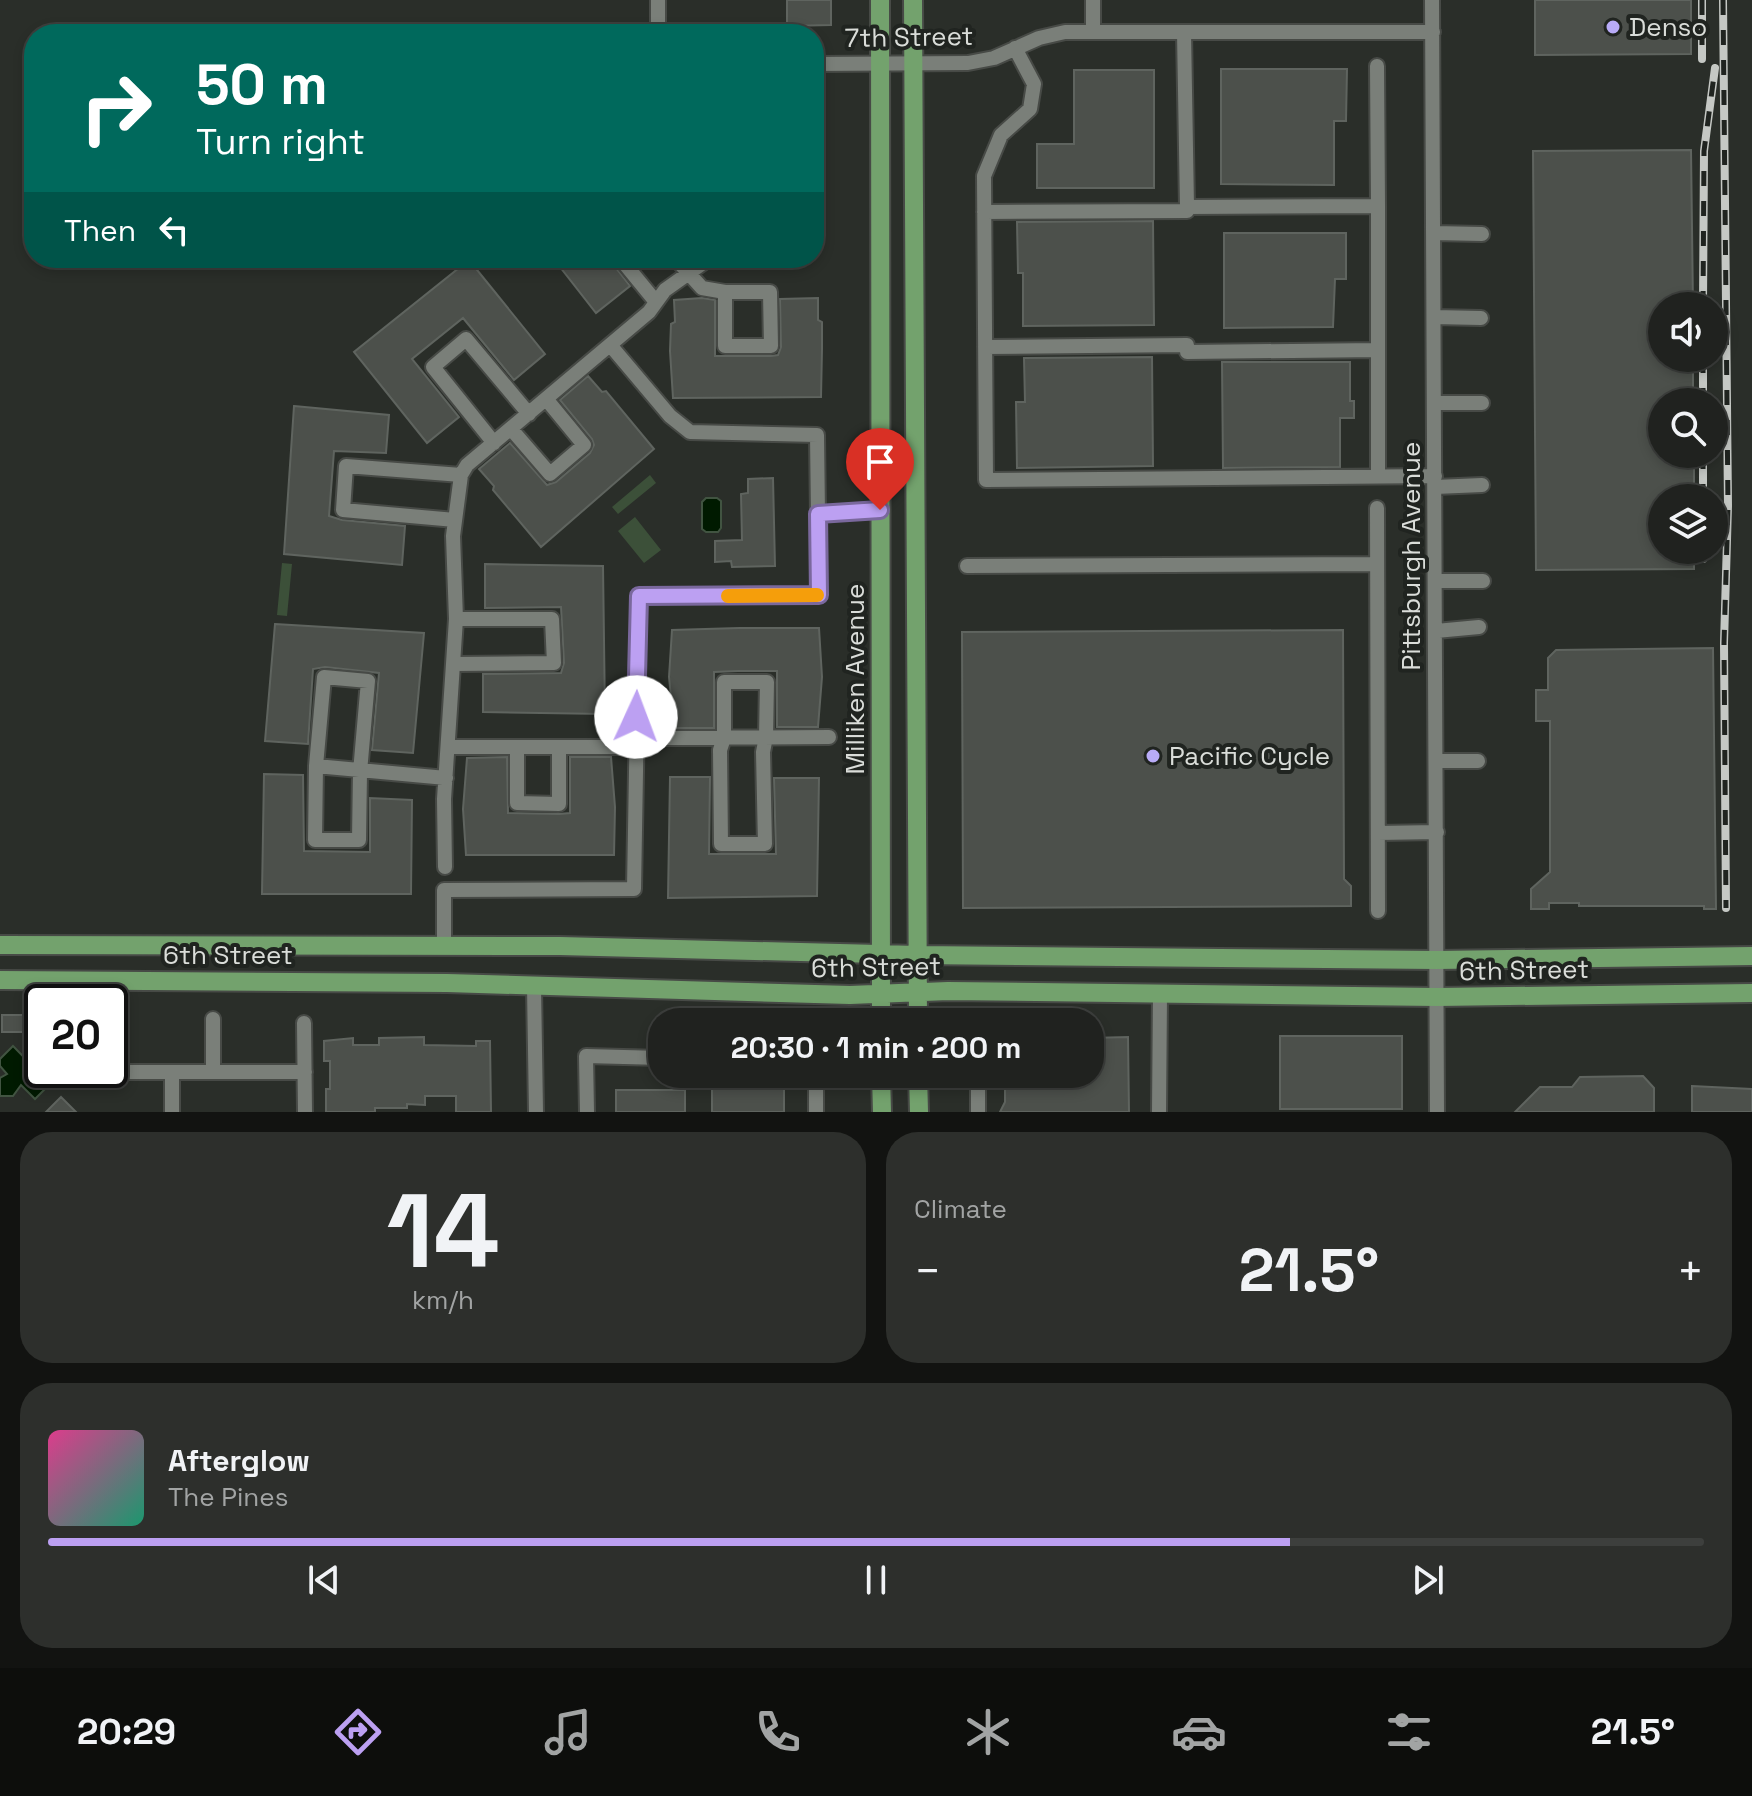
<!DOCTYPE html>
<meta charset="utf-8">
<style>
body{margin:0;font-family:"Space Grotesk",sans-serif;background:#2d2f2c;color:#f1f3f6;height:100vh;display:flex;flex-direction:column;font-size:30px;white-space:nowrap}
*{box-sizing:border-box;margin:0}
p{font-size:26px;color:#a2a4a4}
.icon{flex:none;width:44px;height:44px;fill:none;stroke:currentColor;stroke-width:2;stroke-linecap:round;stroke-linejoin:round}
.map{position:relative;height:1112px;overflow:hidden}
.side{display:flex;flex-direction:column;gap:20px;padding:20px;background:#121311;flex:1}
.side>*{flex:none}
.top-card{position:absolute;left:24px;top:24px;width:800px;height:244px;border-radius:32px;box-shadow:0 4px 12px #0003,0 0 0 2px #3d3f3d;background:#00695c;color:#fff;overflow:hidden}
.fabs{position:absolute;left:1648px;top:292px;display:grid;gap:16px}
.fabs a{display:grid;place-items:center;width:80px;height:80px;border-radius:50%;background:#20221f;box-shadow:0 4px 12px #0003,0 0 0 2px #3d3f3d;font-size:40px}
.speed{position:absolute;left:24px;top:984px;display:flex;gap:16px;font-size:40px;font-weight:700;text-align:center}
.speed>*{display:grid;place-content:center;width:104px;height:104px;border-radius:50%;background:#20221f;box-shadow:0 4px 12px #0003,0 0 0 2px #3d3f3d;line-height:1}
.speed .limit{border:4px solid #111;border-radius:12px;background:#fff;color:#111}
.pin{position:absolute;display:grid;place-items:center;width:68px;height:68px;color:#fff;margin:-82px -34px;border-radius:50% 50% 50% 0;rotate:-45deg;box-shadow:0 0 8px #0007}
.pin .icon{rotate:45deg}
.me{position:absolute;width:88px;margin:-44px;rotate:2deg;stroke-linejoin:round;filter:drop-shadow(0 0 6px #0008)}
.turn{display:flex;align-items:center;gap:28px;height:168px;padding:0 40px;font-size:36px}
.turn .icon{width:104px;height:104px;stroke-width:2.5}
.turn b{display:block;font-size:56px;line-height:68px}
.then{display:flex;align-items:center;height:76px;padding:0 40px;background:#0003;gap:16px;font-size:30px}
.big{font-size:60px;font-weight:800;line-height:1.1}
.side .widget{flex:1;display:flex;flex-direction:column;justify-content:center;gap:12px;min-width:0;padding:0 28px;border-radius:32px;background:#2d2f2c}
.side .dial{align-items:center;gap:0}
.dial b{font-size:104px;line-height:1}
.song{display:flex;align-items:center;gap:24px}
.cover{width:96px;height:96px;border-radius:12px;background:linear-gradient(135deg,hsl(330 70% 55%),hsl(160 70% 35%))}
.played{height:8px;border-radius:4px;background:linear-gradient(90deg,#bca0f2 75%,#3d3f3d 75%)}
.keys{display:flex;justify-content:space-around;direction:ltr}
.heat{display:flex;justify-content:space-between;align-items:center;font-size:44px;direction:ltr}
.side .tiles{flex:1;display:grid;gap:20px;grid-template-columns:1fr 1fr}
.widget:last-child{grid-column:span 2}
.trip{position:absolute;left:648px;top:1008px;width:456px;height:80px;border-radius:32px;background:#20221f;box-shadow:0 4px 12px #0003,0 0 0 2px #3d3f3d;font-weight:800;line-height:80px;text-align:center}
.tabs{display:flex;height:128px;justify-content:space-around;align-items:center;background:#0d0e0c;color:#a2a4a4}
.tabs .icon{width:56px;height:56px}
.tabs .current{color:#bca0f2}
.tabs b{font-size:36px;color:#f1f3f6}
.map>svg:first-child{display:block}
.green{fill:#3c5039}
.water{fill:#001a00;stroke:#415441;stroke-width:2}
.building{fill:#4c504b;stroke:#5f645f;stroke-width:2}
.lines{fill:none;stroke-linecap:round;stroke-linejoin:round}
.minor-casing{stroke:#474a46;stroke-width:18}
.major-casing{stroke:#474a46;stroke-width:22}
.minor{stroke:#7a7f79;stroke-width:14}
.major{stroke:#73a26d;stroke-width:18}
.rail-casing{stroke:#c5c8c4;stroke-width:8}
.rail{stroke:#202420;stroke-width:5;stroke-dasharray:15;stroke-linecap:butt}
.route-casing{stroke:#7a689d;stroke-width:20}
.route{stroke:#bca0f2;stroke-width:14}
.slow{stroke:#f59e0b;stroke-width:14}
.poi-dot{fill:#b8abf7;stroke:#202420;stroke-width:3}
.labels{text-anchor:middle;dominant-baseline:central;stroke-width:8;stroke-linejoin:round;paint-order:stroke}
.poi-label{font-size:26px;fill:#daddd9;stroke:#202420;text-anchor:start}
.street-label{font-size:26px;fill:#daddd9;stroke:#202420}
</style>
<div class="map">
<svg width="1752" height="1112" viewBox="0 0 1752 1112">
<rect width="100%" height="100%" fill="#2a2e29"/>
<!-- green -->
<path class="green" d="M650 475 656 483 618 514 612 507Z
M635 517 661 550 644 563 618 531Z
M282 563 292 564 287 616 277 615Z"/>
<!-- water -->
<path class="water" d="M706 498H717L721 501V528L718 532H706L702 529V502Z
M13 1046 50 1084 35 1099 21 1085 13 1096H0V1078L7 1074 0 1066V1059Z"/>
<!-- building -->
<path class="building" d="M787 0H831V25L787 26Z
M1535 0H1691V54L1535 55Z
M1221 69H1347L1346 121H1334V185L1221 184Z
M1074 70H1154V188H1037V144H1074Z
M1691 150 1693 306H1662V358H1693V402H1662V454H1694V498H1662V550H1694V569L1536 570 1533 151Z
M814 190H825V217H814Z
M1153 221 1154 325 1023 326V273H1018L1017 222Z
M1224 233H1346V279H1335L1333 327 1224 328Z
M553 258H608L630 286 596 313Z
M469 260 545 354 514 380 463 318 412 359 459 417 427 443 354 352Z
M702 298 715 300V356H771L778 355 781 347 780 299 818 298V320L822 322V349L821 397 673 398 670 351 671 324 675 322 674 300Z
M1152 357 1153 466 1017 468 1016 402H1025L1024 358Z
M1222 362H1350V401H1354V418H1340V467L1223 468Z
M588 376 602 392 606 391 654 449 541 547 493 490 494 486 479 469 510 443 547 485 556 482 590 453 594 445 592 439 560 400Z
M294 406 389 415 386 453 334 451 329 516 342 520 405 526 402 565 284 554Z
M773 478 775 566 732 567 731 561 715 562V541L742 540 741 494 748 493V479Z
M485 564 603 566 605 714 483 712V674L561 673 564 663 561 607 485 608Z
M275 624 424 633 413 753 372 750 379 673 325 667 313 669 308 744 265 741Z
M739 628H819L822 677 818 727H777V671H738L714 672V728H674L669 677 672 630Z
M1343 630 1344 879 1351 886V906L963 908 962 632Z
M1713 648 1716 909H1704V906H1579V903H1549V909H1531V889L1550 872V721H1536V690H1548V658L1556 650Z
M507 757 508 813 559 814 570 813V757H611L615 807 614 855H466L463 809 467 758Z
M264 774 303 775 304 851 370 852V798L412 800 411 894H262Z
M670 777H710L709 854H776L774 778H819L817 896 668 898Z
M2 1015H24V1032H2Z
M1280 1036H1402V1109H1280Z
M424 1037V1045L476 1046V1041H490L491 1112H456V1096H425V1105L407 1104V1108H375V1112H326V1089H330V1061H324V1041L353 1038V1045H379V1038Z
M1128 1037 1129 1112H1000L1005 1102V1074H1090V1038Z
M1643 1076 1654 1088V1112H1515L1540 1087H1572L1580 1077Z
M1692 1086 1752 1089V1112H1692Z
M712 1088H784V1112H712Z
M616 1090H685V1112H616Z
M61 1097 76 1112H46Z"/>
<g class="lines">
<!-- minor casing -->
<g class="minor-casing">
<path id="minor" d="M658 0V34
M1093 0V32
M1432 0 1437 1112
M1184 32 1187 207 1378 206V476
M1015 48 1034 84 1030 109 1001 135 984 176 986 480 1435 476
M814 64 968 63 994 58 1039 38 1065 32H1433
M1377 66 1378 206
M984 212 1187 211
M1434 233 1482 234
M620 258 656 302
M675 258 702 288 725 292H770L771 346H725V292
M1434 317 1481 318
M985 347 1187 345
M1187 352 1378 350
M1434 403H1482
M512 430 550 474 584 445 547 400
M494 443 433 367 466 339 529 414
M1435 487 1482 485
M1377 508 1378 911
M818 514 880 510
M455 520 343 510 346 466 461 475
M967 566 1377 564
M1436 581H1483
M1436 631 1479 627
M455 664 554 663 552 619H456
M324 677 368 681 360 772 359 840H315L316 766Z
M724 682H767L766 737 763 752 765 844H721L720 750 724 738Z
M449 747H635L654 738 829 737
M517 748V803L559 804V748
M1436 761H1478
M316 766 446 778
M1378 833 1437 832
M445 867 444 799 456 619 453 536 461 475 467 465 649 312 665 290 710 258
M444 945V890L634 889 639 596 819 595 817 435 690 432 670 416 611 346
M534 986 536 1112
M213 1019V1072
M304 1023 305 1112
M116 1024 117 1072H305
M816 1074V1112
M978 1074V1112
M172 1112V1072
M587 1112 586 1056 662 1058
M1159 1112 1160 994"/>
</g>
<!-- major casing -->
<g class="major-casing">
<path id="major" d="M880 0 881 1022
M913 0 918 1022
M0 945 560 946 917 955 1437 960 1752 956
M0 980 447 983 850 995 948 991 1437 997 1752 993
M881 1074 882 1112
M918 1074 919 1112"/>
</g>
<!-- minor -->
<use href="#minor" class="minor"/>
<!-- major -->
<use href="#major" class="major"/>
<!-- rail casing -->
<g class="rail-casing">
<path id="rail" d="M1702 0V59
M1723 0 1728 506 1724 643 1726 908
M1703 306 1704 151 1715 68
M1703 358V402
M1703 454V498
M1703 550V559"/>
</g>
<!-- rail -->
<use href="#rail" class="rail"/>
</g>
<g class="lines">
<!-- route casing -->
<g class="route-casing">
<path id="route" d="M636 717 639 596 819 595 818 514 880 510"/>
</g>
<!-- route -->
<use href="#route" class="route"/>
<!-- slow -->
<path class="slow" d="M728 596 817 595"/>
</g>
<!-- markers -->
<g class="poi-dot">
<circle cx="1613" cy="27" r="8"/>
<circle cx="1153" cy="756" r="8"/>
</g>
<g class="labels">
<!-- poi labels -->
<g class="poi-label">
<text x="1629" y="27">Denso</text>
<text x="1169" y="756">Pacific Cycle</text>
</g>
<!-- street labels -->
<g class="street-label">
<text transform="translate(909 37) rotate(-1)">7th Street</text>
<text transform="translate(1411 556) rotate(-90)">Pittsburgh Avenue</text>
<text transform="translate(855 679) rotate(-90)">Milliken Avenue</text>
<text x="228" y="955">6th Street</text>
<text transform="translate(876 967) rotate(-1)">6th Street</text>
<text transform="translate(1524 970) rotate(-1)">6th Street</text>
</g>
</g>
</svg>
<div class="fabs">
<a><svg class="icon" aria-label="sound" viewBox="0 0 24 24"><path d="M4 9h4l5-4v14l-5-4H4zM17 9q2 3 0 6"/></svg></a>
<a><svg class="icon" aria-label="search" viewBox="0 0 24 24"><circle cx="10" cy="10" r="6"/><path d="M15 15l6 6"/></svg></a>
<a><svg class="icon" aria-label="layers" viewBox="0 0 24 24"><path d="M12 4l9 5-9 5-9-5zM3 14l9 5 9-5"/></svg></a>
</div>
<div class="speed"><div class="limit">20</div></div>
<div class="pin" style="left:880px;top:510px;background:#d93025"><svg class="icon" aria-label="arrive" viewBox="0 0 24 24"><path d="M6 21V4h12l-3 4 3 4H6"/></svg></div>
<svg class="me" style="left:636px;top:717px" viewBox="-20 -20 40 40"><circle r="19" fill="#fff"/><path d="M0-13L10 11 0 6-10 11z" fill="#bca0f2"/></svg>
<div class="trip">20:30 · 1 min · 200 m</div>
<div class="top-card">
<div class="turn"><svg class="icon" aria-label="right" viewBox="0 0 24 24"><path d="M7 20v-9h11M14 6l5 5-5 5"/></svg><div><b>50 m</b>Turn right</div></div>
<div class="then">Then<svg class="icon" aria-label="left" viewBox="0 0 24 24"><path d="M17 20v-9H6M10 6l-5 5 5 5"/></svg></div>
</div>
</div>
<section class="side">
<div class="tiles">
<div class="widget dial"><b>14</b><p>km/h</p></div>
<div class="widget"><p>Climate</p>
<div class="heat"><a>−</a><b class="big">21.5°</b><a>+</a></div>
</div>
<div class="widget">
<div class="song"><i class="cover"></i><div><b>Afterglow</b><p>The Pines</p></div></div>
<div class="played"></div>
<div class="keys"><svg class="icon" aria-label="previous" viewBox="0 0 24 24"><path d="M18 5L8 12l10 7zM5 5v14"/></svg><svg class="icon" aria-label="pause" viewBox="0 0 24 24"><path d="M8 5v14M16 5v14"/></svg><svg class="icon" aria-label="next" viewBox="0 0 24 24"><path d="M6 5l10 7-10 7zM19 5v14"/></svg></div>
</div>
</div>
</section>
<nav class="tabs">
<b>20:29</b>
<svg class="icon current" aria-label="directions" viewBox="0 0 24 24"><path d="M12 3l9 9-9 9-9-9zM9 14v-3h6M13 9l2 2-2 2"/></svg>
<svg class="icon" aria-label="music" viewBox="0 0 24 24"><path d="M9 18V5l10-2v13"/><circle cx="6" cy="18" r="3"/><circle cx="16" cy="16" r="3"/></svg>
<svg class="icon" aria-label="phone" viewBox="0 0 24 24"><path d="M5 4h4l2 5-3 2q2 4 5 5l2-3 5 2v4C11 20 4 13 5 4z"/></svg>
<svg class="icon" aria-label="climate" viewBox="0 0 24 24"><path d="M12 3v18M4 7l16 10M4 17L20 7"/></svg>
<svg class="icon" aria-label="car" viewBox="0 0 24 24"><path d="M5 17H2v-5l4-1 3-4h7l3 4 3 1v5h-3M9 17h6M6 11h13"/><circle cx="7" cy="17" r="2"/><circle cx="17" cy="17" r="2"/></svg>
<svg class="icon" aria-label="filters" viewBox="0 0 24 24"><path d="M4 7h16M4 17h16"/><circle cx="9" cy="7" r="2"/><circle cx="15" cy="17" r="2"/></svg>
<b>21.5°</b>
</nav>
